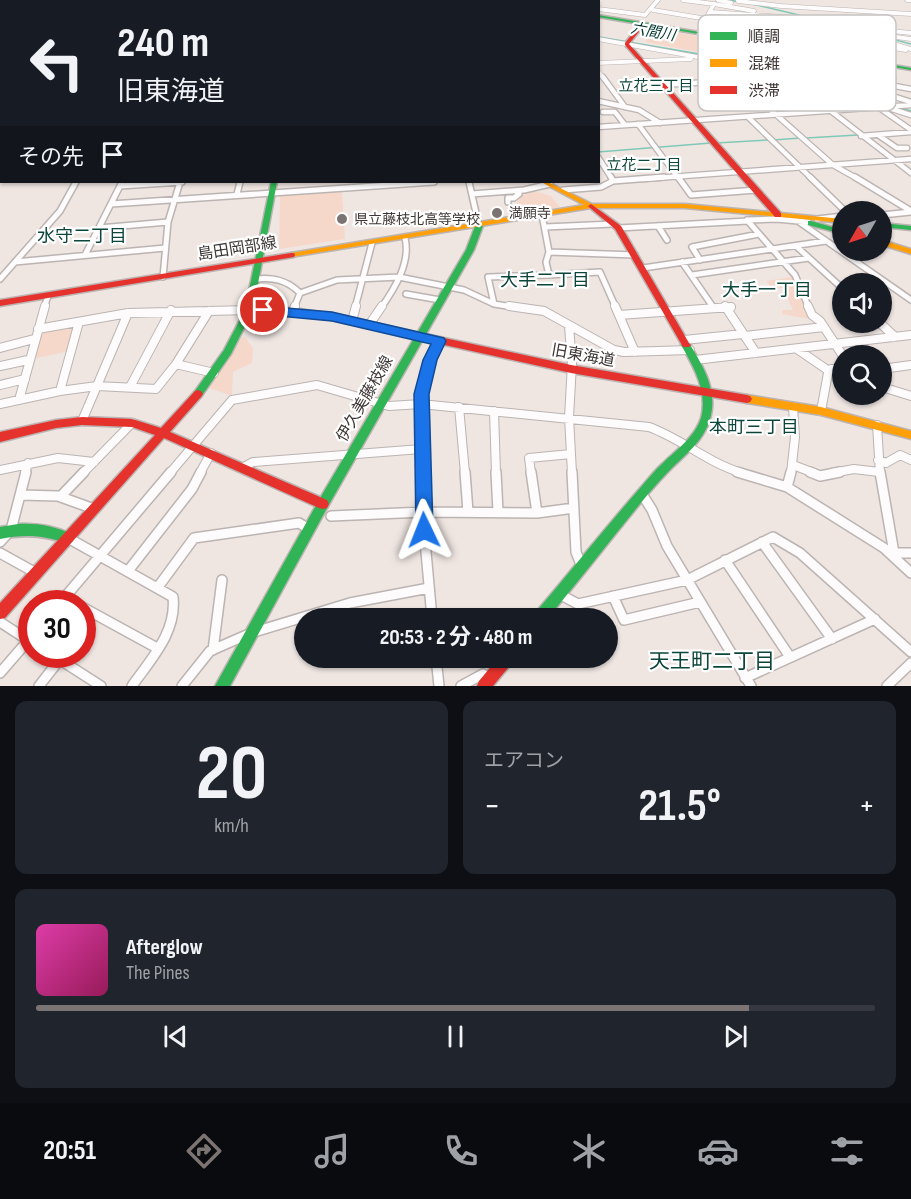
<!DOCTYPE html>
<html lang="ja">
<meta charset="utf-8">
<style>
body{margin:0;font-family:"Sofia Sans Condensed","Noto Sans JP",sans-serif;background:#20242c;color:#f1f3f6;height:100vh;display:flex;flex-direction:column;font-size:22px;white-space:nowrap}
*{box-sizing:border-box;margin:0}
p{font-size:20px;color:#9ea1a6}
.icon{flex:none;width:33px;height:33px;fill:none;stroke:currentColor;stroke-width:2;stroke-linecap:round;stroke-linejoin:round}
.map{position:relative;height:686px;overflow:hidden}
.drawer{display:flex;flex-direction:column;gap:15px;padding:15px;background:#0d0f14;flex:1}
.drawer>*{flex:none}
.guide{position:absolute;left:0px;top:0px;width:600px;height:183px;box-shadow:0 2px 4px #0004;background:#171b24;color:#f1f3f6;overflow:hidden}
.needle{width:39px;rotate:231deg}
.controls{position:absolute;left:832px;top:201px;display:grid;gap:12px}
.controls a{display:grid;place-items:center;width:60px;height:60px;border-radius:50%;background:#171b24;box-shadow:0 2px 4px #0004;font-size:30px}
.speed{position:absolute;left:18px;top:590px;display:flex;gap:12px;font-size:30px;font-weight:700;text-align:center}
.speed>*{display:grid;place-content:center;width:78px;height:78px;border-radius:50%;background:#171b24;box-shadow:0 2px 4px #0004;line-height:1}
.speed .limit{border:9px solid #d22;background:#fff;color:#111}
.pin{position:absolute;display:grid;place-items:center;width:51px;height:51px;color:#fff;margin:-26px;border:3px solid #fff;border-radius:50%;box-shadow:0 2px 6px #0007}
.me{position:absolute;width:66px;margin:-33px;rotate:358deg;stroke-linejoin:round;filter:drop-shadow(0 0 4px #0008)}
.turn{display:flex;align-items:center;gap:21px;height:126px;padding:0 18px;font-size:27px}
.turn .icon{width:78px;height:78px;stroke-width:2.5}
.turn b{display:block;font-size:42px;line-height:51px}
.then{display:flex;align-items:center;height:57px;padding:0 18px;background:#0003;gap:12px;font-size:22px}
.big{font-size:45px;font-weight:700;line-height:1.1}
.drawer .tile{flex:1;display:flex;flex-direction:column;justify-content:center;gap:9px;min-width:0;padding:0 21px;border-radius:12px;background:#20242c}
.drawer .dial{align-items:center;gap:0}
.dial b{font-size:78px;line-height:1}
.song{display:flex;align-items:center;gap:18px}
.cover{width:72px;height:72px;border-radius:9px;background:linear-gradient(135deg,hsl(320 70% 55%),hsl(330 70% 35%))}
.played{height:6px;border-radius:3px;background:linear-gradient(90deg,#7c7472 85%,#363941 85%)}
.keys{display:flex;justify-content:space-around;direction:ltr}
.heat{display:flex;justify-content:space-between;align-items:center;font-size:33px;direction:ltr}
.drawer .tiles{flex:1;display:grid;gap:15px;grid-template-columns:1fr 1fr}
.tile:last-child{grid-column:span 2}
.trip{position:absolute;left:294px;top:608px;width:324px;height:60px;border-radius:30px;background:#171b24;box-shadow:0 2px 4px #0004;font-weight:700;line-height:60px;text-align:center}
.menu{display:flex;height:96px;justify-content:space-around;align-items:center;background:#090b0e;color:#9ea1a6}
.menu .icon{width:42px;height:42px}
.menu .current{color:#7c7472}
.menu b{font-size:27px;color:#f1f3f6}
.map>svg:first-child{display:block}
.green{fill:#f6d8cb}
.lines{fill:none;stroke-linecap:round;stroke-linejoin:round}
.stream{stroke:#80c9b7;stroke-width:1.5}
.river{fill:#80c9b7;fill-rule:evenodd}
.street-far4-casing{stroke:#bbb4b2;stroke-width:5}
.street-far3-casing{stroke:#bbb4b2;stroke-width:7}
.street-far2-casing{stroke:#bbb4b2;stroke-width:8}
.street-far1-casing{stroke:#bbb4b2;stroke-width:10}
.street-casing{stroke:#bbb4b2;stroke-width:12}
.fast-casing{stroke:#bbb4b2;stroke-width:3}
.slow-casing{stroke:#bbb4b2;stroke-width:3}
.jam-casing{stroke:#bbb4b2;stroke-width:3}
.street-far4{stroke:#fdfbfb;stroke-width:4}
.street-far3{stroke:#fdfbfb;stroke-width:4.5}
.street-far2{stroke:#fdfbfb;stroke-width:5}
.street-far1{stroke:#fdfbfb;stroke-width:8}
.street{stroke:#fdfbfb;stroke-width:9}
.fast{fill:#30b455;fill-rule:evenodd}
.slow{fill:#ff9f0a;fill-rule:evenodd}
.jam{fill:#e5322d;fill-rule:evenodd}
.route{fill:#1a73e8;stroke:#114b97;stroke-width:1.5}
.poi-dot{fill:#7c7472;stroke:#fff;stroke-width:2}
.labels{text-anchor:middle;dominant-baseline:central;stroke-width:4.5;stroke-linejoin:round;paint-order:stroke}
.far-poi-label{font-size:14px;fill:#3e3735;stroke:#fff;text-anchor:start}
.far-water-label{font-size:15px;font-style:italic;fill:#01352b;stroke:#fff}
.far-neighbourhood-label{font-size:15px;fill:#0c4539;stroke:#fff}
.street-label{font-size:16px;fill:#3e3735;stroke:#fff}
.neighbourhood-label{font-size:18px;fill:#0c4539;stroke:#fff}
.near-neighbourhood-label{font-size:21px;fill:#0c4539;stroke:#fff}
.key{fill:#fff;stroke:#c5c3c2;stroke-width:1.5}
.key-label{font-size:16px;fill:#3e3735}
</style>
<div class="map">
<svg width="911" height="686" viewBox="0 0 911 686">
<rect width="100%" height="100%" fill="#efe6e2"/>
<!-- green -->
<path class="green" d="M655 28 706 38 698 52 645 42Z
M531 190 551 196 560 207 518 215 513 212 520 197Z
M342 192 345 239 279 249 280 196Z
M792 277 809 319 782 314V310H793L783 288H772L766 281Z
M74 325 69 351 32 359 40 331Z
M242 337H245L253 348 252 363 233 372 232 396 209 388Z"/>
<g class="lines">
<!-- stream -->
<path class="stream" d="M731 0 738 2
M752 4 820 20
M854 29 911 44
M806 138 858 135
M773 140 801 138
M716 143 768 140
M598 152 711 143
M0 171 2 169"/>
<!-- river -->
<path class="river" d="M205 0 212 2H206Z
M598 36 751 62 796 77 791 78 750 66 598 39Z
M868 98 911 110V114L866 101V99Z"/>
<!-- street-far4 casing -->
<g class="street-far4-casing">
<path id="street-far4" d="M202 0 205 2
M246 0 251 2
M344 0H363
M546 0 555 2
M683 0 714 4 698 33
M718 0 731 3
M907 0H911
M0 1 17 0
M738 1 781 6 911 14
M115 2 117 0
M214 2 219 0
M284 2 289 0
M714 4 754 11
M598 9 645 15 658 0
M653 10 707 19
M711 12 796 18 821 27 850 31 911 49
M819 18 852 27 911 33
M706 21H735L741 28
M896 37 911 39
M598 39 703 58
M738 40 742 32 741 28H763L906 50
M892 45 893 79
M724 62 718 65 733 79
M747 62H767L856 79
M753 62 760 44
M598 63 691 59
M598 71 604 79
M0 73 2 71
M761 79H791
M789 79 782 73V65L796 18"/>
</g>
<!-- street-far3 casing -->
<g class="street-far3-casing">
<path id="street-far3" d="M603 77 625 107
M732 77 735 80
M786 77 879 105
M787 77 911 173
M848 77 911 89
M893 77V88
M737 80 833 165 858 179
M812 81 836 85 855 84 911 102
M663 85 784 77
M598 101 639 110 660 123
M878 107 911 130
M889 108 911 115
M603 112H615L625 125
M748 117 812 179
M638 124 679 179
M598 127 911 105
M878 135 897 148H907
M861 136 911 132
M598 157 612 179
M643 179 911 159"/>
</g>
<!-- street-far2 casing -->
<g class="street-far2-casing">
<path id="street-far2" d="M611 177 613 181
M678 177 691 195 756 190
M810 177 846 212
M855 177 911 211
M469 182 479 226
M120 186 182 182
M563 190 601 187 613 181 664 177
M237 194 240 182
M472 194 524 190 550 184
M508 202V198H514L519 194 516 191
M111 204 434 182
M542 215 549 252 546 262 549 275 600 272 616 308
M882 215 911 212
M792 217 911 300
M817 219 843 216
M747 220 795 275 809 308
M747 220 777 219 808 222
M658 226 667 240
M545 227 613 224
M99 228 168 222
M618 228 748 221
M796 246 843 289
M549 252 635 255
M85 255 122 182
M700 260 692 247 759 234
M15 262 165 248
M682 262 713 307
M643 268 826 241
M692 275 809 258
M163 277 168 222 180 182
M0 279 60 211 76 182
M256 279C273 277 287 280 300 293L294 308
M300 293 337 280 399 277 464 290 494 304 520 308
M406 294 440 300
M494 304 488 277 549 275
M44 308 48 296
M355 308 372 243
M381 308C395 288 411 262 405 238
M722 308 731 307"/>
</g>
<!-- street-far1 casing -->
<g class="street-far1-casing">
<path id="street-far1" d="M509 306 544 311 614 350 624 352 690 350
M615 306 635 352
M725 306 756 353
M808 306 812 315 820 321 843 356
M293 311 295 306
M619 315 731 307
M352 321 356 306
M879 322 895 337
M369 325 382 306
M569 326 572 364 569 417 572 473
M38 329 128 313 249 310
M745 336 824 327
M684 340 743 334
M0 348 34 339
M797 349 829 371
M695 360 911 335
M176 364 209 311
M0 366 28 360
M882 369 911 365
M0 385 25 379
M130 387 171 310
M882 387 911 396
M60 391 79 322
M19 400 45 306
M0 404 60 391 97 386 156 389 176 364 214 373
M459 407 465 473
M494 411 496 473
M821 411 828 373 831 369H843
M82 421 128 313
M877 425 880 473
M878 460 886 463 900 455 911 460
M793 465 814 473
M242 468 253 462 421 449
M0 470 58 458 94 462
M25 473 28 463
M83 473 132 423
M170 473 232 400 317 385 389 406 421 404 649 427C682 439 708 463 742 473
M200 473 211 453
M423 473C422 426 418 385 439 341
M531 473 529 458 571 454
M791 473 795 437 793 407
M832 473 854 469 879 472"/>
</g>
<!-- street casing -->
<g class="street-casing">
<path id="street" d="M423 472 424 530 432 618
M465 472 468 512
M496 472 498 512
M531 472 537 513
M572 472 576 552 582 567
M737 472 787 487 884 548 911 573
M810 472 820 476 840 472
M880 472 894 553
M787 487 791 472
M642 494 652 510 667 546 751 686
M20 495 58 496 94 509
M62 495 84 472
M331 516 424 512 537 513 574 508
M68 538 173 597C177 632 151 659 132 686
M0 542 11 530 26 472
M762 542 832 639
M0 553 36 573
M890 553H911
M725 560 790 657
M128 571 192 489 201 472
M158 587 194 538 299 523 309 529
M559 594 578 604 687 580 773 537 800 553 911 652
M613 596 624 620 700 602
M65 598 74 603
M60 603 171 472
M82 607 157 648
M0 622 31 642
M213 650 222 580
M51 654 101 686
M436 657 439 686
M0 673 32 636
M745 678 875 619
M39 686 60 659
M182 686 210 651 251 633 350 603 429 588
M461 686 483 674 489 680
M887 686 911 663"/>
</g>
<!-- fast casing -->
<g class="fast-casing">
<path id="fast" d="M598 15 911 68V70L598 17Z
M0 176H2V180H0Z
M271 182H277L253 310 231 354 201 397 198 398 195 397 193 394 195 391 224 350 245 310Z
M808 221H811L843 230V234L808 225Z
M882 223 911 226V230L882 227Z
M476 224H479L483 226 474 250 327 508 230 686H215L319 500 466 250Z
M686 342 689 343C702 364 717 389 711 415 706 439 687 453 671 469 663 477 656 485 649 493 615 534 582 577 548 618H533L535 613C571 571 605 528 641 487 648 479 655 470 663 463 676 450 695 437 701 418 708 392 694 367 681 345L683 343Z
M18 524C37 523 54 526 72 534L74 538 72 542 68 544C45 535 24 534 0 539V527Z"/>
</g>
<!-- slow casing -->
<g class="slow-casing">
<path id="slow" d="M0 11H2V13H0Z
M541 182H548L592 204H685L843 219V223L685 208H591L291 257 287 255 291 253 584 205Z
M882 240 911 249V254L882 245Z
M747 395 821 407 911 431V439L821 415 747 403 744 402 742 399 744 396Z"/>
</g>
<!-- jam casing -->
<g class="jam-casing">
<path id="jam" d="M191 0H195V2H191Z
M362 0H366V2H362Z
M466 0H470L471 2H467Z
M641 23 645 24 629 44 781 213V217H775L625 45V43Z
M2 143V148L0 149V144Z
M591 204 621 226 689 343 691 345 689 347H683L615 229 589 207 588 206Z
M291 253H294L295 255 294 257 0 306V300Z
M249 307 293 308 332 314 571 365 747 395 750 396 752 399 750 402 747 403 571 373 332 320 293 314 246 312 245 310 246 308Z
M198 390 201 391 203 394 201 397 170 432 327 500 329 504 327 508 323 509 319 508 164 438 5 618 0 619V603L155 435 132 427 82 425 56 428 0 442V432L56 420 82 417 132 419 161 428 195 391Z
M499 657H515L513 662 493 686H477L479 681Z"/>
</g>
<!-- street-far4 -->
<use href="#street-far4" class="street-far4"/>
<!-- street-far3 -->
<use href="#street-far3" class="street-far3"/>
<!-- street-far2 -->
<use href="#street-far2" class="street-far2"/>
<!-- street-far1 -->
<use href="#street-far1" class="street-far1"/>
<!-- street -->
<use href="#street" class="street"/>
<!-- fast -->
<use href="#fast" class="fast"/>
<!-- slow -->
<use href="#slow" class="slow"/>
<!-- jam -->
<use href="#jam" class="jam"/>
</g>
<!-- route -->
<path class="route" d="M263 306 332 312 444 338 446 341 437 360 429 394 433 530 431 536 424 538 418 536 416 530 414 394 423 360 431 344 332 321 258 314 256 310 258 307Z"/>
<!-- markers -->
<g class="poi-dot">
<circle cx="497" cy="213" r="6"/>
<circle cx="342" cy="219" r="6"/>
</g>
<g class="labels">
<!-- far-poi labels -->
<g class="far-poi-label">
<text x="509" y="213">満願寺</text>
<text x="354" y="219">県立藤枝北高等学校</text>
</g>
<!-- far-water labels -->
<g class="far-water-label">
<text transform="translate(653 32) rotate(10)">六間川</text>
</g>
<!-- far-neighbourhood labels -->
<g class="far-neighbourhood-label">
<text x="656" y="86">立花三丁目</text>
<text x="644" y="165">立花二丁目</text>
</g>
<!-- street labels -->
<g class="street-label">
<text transform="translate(237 249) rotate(-9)">島田岡部線</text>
<text transform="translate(583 356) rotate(10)">旧東海道</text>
<text transform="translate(365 399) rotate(-60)">伊久美藤枝線</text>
</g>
<!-- neighbourhood labels -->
<g class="neighbourhood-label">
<text x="82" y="236">水守二丁目</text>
<text x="545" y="280">大手二丁目</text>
<text x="767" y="290">大手一丁目</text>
<text x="754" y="427">本町三丁目</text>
</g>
<!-- near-neighbourhood labels -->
<g class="near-neighbourhood-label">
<text x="712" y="661">天王町二丁目</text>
</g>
</g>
<!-- legend -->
<rect x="698" y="15" width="198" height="96" rx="9" class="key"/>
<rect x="710" y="32" width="27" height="8" fill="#30b455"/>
<rect x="710" y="59" width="27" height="8" fill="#ff9f0a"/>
<rect x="710" y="86" width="27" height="8" fill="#e5322d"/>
<g class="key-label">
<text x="748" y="42">順調</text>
<text x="748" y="69">混雑</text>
<text x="748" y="96">渋滞</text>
</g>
</svg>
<div class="controls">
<a><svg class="needle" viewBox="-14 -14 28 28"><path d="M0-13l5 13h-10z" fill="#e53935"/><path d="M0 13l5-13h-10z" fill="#9ea1a6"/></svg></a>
<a><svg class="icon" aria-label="sound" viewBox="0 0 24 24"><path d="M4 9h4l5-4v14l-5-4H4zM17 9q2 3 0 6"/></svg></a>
<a><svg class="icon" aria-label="search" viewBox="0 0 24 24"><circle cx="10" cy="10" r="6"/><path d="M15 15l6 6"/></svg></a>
</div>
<div class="speed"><div class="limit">30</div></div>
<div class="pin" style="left:263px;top:310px;background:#d93025"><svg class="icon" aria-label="arrive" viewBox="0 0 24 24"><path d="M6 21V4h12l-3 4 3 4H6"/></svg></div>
<svg class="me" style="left:424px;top:530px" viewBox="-20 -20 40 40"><path d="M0-17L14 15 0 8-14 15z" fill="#1a73e8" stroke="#fff" stroke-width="4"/></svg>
<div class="trip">20:53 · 2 分 · 480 m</div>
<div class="guide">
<div class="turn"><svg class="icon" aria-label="left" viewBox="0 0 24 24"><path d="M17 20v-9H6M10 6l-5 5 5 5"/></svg><div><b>240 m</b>旧東海道</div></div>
<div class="then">その先<svg class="icon" aria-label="arrive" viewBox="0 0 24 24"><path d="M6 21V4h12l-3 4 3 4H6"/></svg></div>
</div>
</div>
<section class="drawer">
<div class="tiles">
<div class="tile dial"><b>20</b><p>km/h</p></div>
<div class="tile"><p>エアコン</p>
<div class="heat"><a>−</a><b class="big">21.5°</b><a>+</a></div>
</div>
<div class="tile">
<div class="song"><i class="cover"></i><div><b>Afterglow</b><p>The Pines</p></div></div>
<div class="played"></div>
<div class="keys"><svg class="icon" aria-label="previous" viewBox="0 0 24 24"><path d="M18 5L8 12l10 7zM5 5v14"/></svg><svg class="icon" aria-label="pause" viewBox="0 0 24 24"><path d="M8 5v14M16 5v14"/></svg><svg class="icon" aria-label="next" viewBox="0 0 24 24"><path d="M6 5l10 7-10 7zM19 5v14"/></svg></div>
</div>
</div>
</section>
<nav class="menu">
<b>20:51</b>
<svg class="icon current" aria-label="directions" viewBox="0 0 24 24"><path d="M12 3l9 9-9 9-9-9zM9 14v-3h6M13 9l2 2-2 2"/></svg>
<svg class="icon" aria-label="music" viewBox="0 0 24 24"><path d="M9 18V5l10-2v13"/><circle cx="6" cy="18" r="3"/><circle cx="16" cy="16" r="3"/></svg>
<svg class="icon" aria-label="phone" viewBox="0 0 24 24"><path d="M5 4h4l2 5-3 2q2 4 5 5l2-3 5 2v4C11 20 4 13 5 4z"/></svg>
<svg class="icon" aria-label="climate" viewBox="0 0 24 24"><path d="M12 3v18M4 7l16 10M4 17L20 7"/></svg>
<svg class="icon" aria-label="car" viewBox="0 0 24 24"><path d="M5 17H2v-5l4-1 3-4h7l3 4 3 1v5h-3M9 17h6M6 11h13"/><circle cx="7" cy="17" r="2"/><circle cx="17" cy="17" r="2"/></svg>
<svg class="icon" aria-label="filters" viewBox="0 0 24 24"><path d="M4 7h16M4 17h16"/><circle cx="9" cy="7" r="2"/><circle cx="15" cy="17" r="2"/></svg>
</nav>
